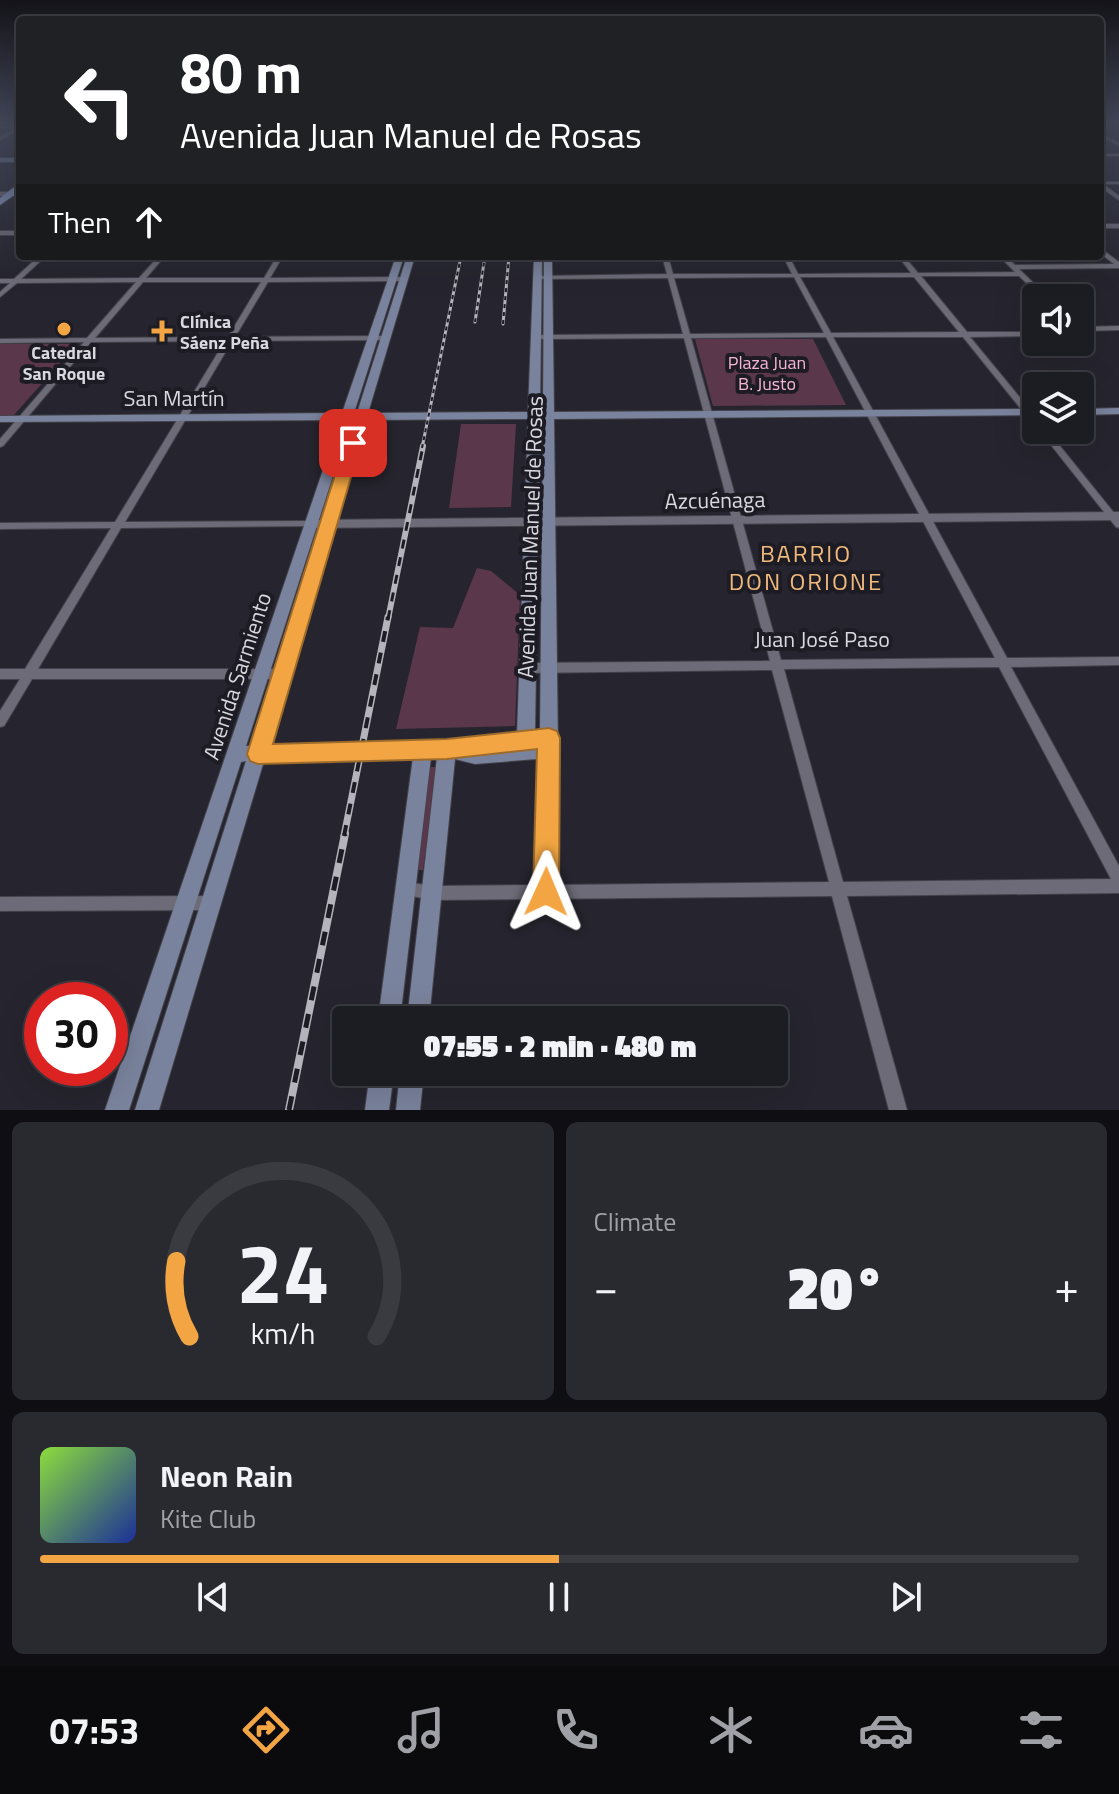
<!DOCTYPE html>
<meta charset="utf-8">
<style>
body{margin:0;font-family:"Titillium Web",sans-serif;background:#292930;color:#f1f3f6;height:100vh;display:flex;flex-direction:column;font-size:30px;white-space:nowrap}
*{box-sizing:border-box;margin:0}
p{font-size:26px;color:#a0a1a6}
.icon{flex:none;width:44px;height:44px;fill:none;stroke:currentColor;stroke-width:2;stroke-linecap:round;stroke-linejoin:round}
.map{position:relative;height:1110px;overflow:hidden}
.panel{display:flex;flex-direction:column;gap:12px;padding:12px;background:#0f0f13;flex:1}
.panel>*{flex:none}
.guide{position:absolute;left:16px;top:16px;width:1088px;height:244px;border-radius:8px;box-shadow:0 8px 32px #0002,0 0 0 2px #3a3a41;background:#202124;color:#fff;overflow:hidden}
.controls{position:absolute;left:1022px;top:284px;display:grid;gap:16px}
.controls a{display:grid;place-items:center;width:72px;height:72px;border-radius:8px;background:#1c1c23;box-shadow:0 8px 32px #0002,0 0 0 2px #3a3a41;font-size:40px}
.speed{position:absolute;left:24px;top:982px;display:flex;gap:16px;font-size:40px;font-weight:700;text-align:center}
.speed>*{display:grid;place-content:center;width:104px;height:104px;border-radius:50%;background:#1c1c23;box-shadow:0 8px 32px #0002,0 0 0 2px #3a3a41;line-height:1}
.speed .limit{border:12px solid #d22;background:#fff;color:#111}
.pin{position:absolute;display:grid;place-items:center;width:68px;height:68px;color:#fff;margin:-34px;border-radius:16px;box-shadow:0 4px 12px #0006}
.me{position:absolute;width:88px;margin:-44px;rotate:1deg;stroke-linejoin:round;filter:drop-shadow(0 0 6px #0008)}
.turn{display:flex;align-items:center;gap:28px;height:168px;padding:0 32px;font-size:36px}
.turn .icon{width:104px;height:104px;stroke-width:2.5}
.turn b{display:block;font-size:56px;line-height:68px}
.then{display:flex;align-items:center;height:76px;padding:0 32px;background:#0003;gap:16px;font-size:30px}
.big{font-size:60px;font-weight:800;line-height:1.1}
.panel .widget{flex:1;display:flex;flex-direction:column;justify-content:center;gap:12px;min-width:0;padding:0 28px;border-radius:12px;background:#292930}
.panel .dial{align-items:center;gap:0}
.dial svg{height:208px;overflow:visible;fill:none;stroke:#3a3a41;stroke-width:7;stroke-linecap:round;text-anchor:middle}
.dial text{fill:#f1f3f6;stroke:none}
.song{display:flex;align-items:center;gap:24px}
.cover{width:96px;height:96px;border-radius:12px;background:linear-gradient(135deg,hsl(90 70% 55%),hsl(230 70% 35%))}
.played{height:8px;border-radius:4px;background:linear-gradient(90deg,#f2a542 50%,#3a3a41 50%)}
.keys{display:flex;justify-content:space-around;direction:ltr}
.heat{display:flex;justify-content:space-between;align-items:center;font-size:44px;direction:ltr}
.panel .tiles{flex:1;display:grid;gap:12px;grid-template-columns:1fr 1fr}
.widget:last-child{grid-column:span 2}
.trip{position:absolute;left:332px;top:1006px;width:456px;height:80px;border-radius:8px;background:#1c1c23;box-shadow:0 8px 32px #0002,0 0 0 2px #3a3a41;font-weight:800;line-height:80px;text-align:center}
.tabs{display:flex;height:128px;justify-content:space-around;align-items:center;background:#0b0b0e;color:#a0a1a6}
.tabs .icon{width:56px;height:56px}
.tabs .active{color:#f2a542}
.tabs b{font-size:36px;color:#f1f3f6}
.map>svg:first-child{display:block}
.green{fill:#5b374b}
.lines{fill:none;stroke-linecap:round;stroke-linejoin:round}
.minor-casing{stroke:#44434b;stroke-width:2}
.tertiary-casing{stroke:#44434b;stroke-width:2}
.secondary-casing{stroke:#44434b;stroke-width:2}
.primary-casing{stroke:#44434b;stroke-width:2}
.minor{fill:#6c6b77;fill-rule:evenodd}
.tertiary{fill:#6c6b77;fill-rule:evenodd}
.secondary{fill:#7a839d;fill-rule:evenodd}
.primary{fill:#889bc4;fill-rule:evenodd}
.rail-far3-casing{stroke:#b5b4bc;stroke-width:3}
.rail-far2-casing{stroke:#b5b4bc;stroke-width:6}
.rail-far1-casing{stroke:#b5b4bc;stroke-width:7}
.rail-casing{stroke:#b5b4bc;stroke-width:8}
.rail-far3{stroke:#1d1c25;stroke-width:2;stroke-dasharray:4;stroke-linecap:butt}
.rail-far2{stroke:#1d1c25;stroke-width:3;stroke-dasharray:9;stroke-linecap:butt}
.rail-far1{stroke:#1d1c25;stroke-width:4;stroke-dasharray:11;stroke-linecap:butt}
.rail{stroke:#1d1c25;stroke-width:5;stroke-dasharray:14;stroke-linecap:butt}
.route{fill:#f2a542;stroke:#9d6b2b;stroke-width:2}
.poi-dot{fill:#f2a542;stroke:#1d1c25;stroke-width:3}
.labels{text-anchor:middle;dominant-baseline:central;stroke-width:8;stroke-linejoin:round;paint-order:stroke}
.far-poi-label{font-size:18px;font-weight:bold;fill:#d9d8df;stroke:#1d1c25;text-anchor:start}
.far-park-label{font-size:18px;fill:#f6b4d7;stroke:#1d1c25}
.street-label{font-size:22px;fill:#d9d8df;stroke:#1d1c25}
.neighbourhood-label{font-size:24px;letter-spacing:2px;fill:#f0b97c;stroke:#1d1c25}
</style>
<div class="map">
<svg width="1119" height="1110" viewBox="0 0 1119 1110">
<rect width="100%" height="100%" fill="#26252f"/>
<!-- green -->
<path class="green" d="M695 339H813L846 405 713 406Z
M0 344H77L13 416H0Z
M461 424H516L511 507 449 508Z
M477 568 491 571 520 595 515 726 396 729 420 627 453 628Z
M430 767H436L423 870H417Z"/>
<g class="lines">
<!-- minor casing -->
<g class="minor-casing">
<path id="minor" d="M1100 122H1119V123H1100Z
M0 126H20V129L0 140V137L15 128H0Z
M1100 133 1119 143V146L1100 136Z
M1100 154H1119V156H1100Z
M1100 182H1119V184H1103L1119 196V200L1100 187Z
M0 192H20V196H0Z
M1100 224H1119V228H1100Z
M0 231H20V235H0Z
M1100 248 1119 262V268L1019 269 1049 298H1042L1019 276H921L967 332H1036V336L970 337 1036 417V424H1033L963 337H833L1007 658 1119 657V665L1011 667 1119 866V893L847 896 907 1110H889L832 896 432 900 402 894 400 889 402 884 407 882 432 886 539 885 543 750 545 746 549 745 553 746 555 750 553 885 829 882 772 670 526 673 522 671 520 668 522 665 526 663 770 661 684 338 542 339 538 337 542 335 683 334 668 278 539 279 537 278V276L667 274 662 256H668L673 274H792L783 256H789L798 274 911 273 898 256H904L918 273 1015 272 999 256H1005L1015 265 1114 264 1100 253ZM794 277 824 333 690 334 674 278ZM800 277H914L959 332 831 333ZM826 337 995 658 781 660 691 338ZM999 667 1111 879 843 882 784 669Z
M39 256H46L21 279 139 278 159 256H165L146 278H264L277 256H283L270 278 402 277 405 279 402 281 268 282 235 337 386 336 390 338 386 340 232 341 125 522 311 521 314 522 316 524 314 526 121 528 38 669H282L286 671 288 674 286 677 282 679H32L4 726 0 727V711L20 679H0V669H25L111 528 0 529V523L115 522 225 341 91 342 3 446 0 447V439L84 342 0 343V339L87 338 136 282 17 283 0 297V292L10 283H0V279H14ZM143 282H261L228 337 95 338Z
M1119 326V330L1080 331V327Z
M1039 430H1047L1119 519V528L1116 527Z
M211 896 216 898 218 903 216 908 211 910 0 911V897Z"/>
</g>
<!-- tertiary casing -->
<g class="tertiary-casing">
<path id="tertiary" d="M1119 512V520L311 528 305 524 311 520Z"/>
</g>
<!-- secondary casing -->
<g class="secondary-casing">
<path id="secondary" d="M0 158H20V162H0Z
M396 256H404L354 413H357L407 256H415L368 413 528 412 534 256H542L540 412H543L544 256H552L554 412 1036 409V415L554 419 558 750 555 755 549 758 475 764 455 759 429 1020H407L437 757H431L400 1020H378L413 757 264 761 159 1110H135L246 761 241 762 129 1110H105L340 420 0 422V416L342 413ZM528 419 517 734 447 741 268 746 366 420ZM540 419H543L540 732H535ZM351 420H355L251 746H246Z
M1119 408V414L1080 415V409Z
M370 1072H394L389 1110H365Z
M400 1072H424L420 1110H396Z"/>
</g>
<!-- primary casing -->
<g class="primary-casing">
<path id="primary" d="M17 185H20V191L0 205V198Z"/>
</g>
<!-- minor -->
<use href="#minor" class="minor"/>
<!-- tertiary -->
<use href="#tertiary" class="tertiary"/>
<!-- secondary -->
<use href="#secondary" class="secondary"/>
<!-- primary -->
<use href="#primary" class="primary"/>
<!-- rail-far3 casing -->
<g class="rail-far3-casing">
<path id="rail-far3" d="M475 322 485 256
M503 324 509 256
M422 448 461 256"/>
</g>
<!-- rail-far2 casing -->
<g class="rail-far2-casing">
<path id="rail-far2" d="M388 619 423 446"/>
</g>
<!-- rail-far1 casing -->
<g class="rail-far1-casing">
<path id="rail-far1" d="M344 836 388 617"/>
</g>
<!-- rail casing -->
<g class="rail-casing">
<path id="rail" d="M289 1110 345 834"/>
</g>
<!-- rail-far3 -->
<use href="#rail-far3" class="rail-far3"/>
<!-- rail-far2 -->
<use href="#rail-far2" class="rail-far2"/>
<!-- rail-far1 -->
<use href="#rail-far1" class="rail-far1"/>
<!-- rail -->
<use href="#rail" class="rail"/>
</g>
<!-- sky -->
<linearGradient id="sky" x2="0" y2="1"><stop stop-color="#15141a"/><stop offset="0.44" stop-color="#414658"/><stop offset="1" stop-color="#414658" stop-opacity="0"/></linearGradient>
<rect width="1119" height="278" fill="url(#sky)"/>
<!-- route -->
<path class="route" d="M353 439 361 443 273 744 447 739 549 728 557 731 560 738 559 892 555 901 546 905 537 901 533 892 537 749 447 759 258 764 250 761 247 754 345 443Z"/>
<!-- markers -->
<g class="poi-dot">
<circle cx="64" cy="329" r="8"/>
<path d="M158 319h8v8h8v8h-8v8h-8v-8h-8v-8h8z"/>
</g>
<g class="labels">
<!-- far-poi labels -->
<g class="far-poi-label">
<text x="180" y="321">Clínica<tspan x="180" dy="21">Sáenz Peña</tspan></text>
<text x="64" y="352" text-anchor="middle">Catedral<tspan x="64" dy="21">San Roque</tspan></text>
</g>
<!-- far-park labels -->
<g class="far-park-label">
<text x="767" y="362">Plaza Juan<tspan x="767" dy="21">B. Justo</tspan></text>
</g>
<!-- street labels -->
<g class="street-label">
<text x="174" y="398">San Martín</text>
<text transform="translate(715 500) rotate(-1)">Azcuénaga</text>
<text transform="translate(530 537) rotate(-88)">Avenida Juan Manuel de Rosas</text>
<text x="822" y="639">Juan José Paso</text>
<text transform="translate(237 676) rotate(-72)">Avenida Sarmiento</text>
</g>
<!-- neighbourhood labels -->
<g class="neighbourhood-label">
<text x="806" y="553">BARRIO<tspan x="806" dy="28">DON ORIONE</tspan></text>
</g>
</g>
</svg>
<div class="controls">
<a><svg class="icon" aria-label="sound" viewBox="0 0 24 24"><path d="M4 9h4l5-4v14l-5-4H4zM17 9q2 3 0 6"/></svg></a>
<a><svg class="icon" aria-label="layers" viewBox="0 0 24 24"><path d="M12 4l9 5-9 5-9-5zM3 14l9 5 9-5"/></svg></a>
</div>
<div class="speed"><div class="limit">30</div></div>
<div class="pin" style="left:353px;top:443px;background:#d93025"><svg class="icon" aria-label="arrive" viewBox="0 0 24 24"><path d="M6 21V4h12l-3 4 3 4H6"/></svg></div>
<svg class="me" style="left:546px;top:892px" viewBox="-20 -20 40 40"><path d="M0-17L14 15 0 8-14 15z" fill="#f2a542" stroke="#fff" stroke-width="4"/></svg>
<div class="trip">07:55 · 2 min · 480 m</div>
<div class="guide">
<div class="turn"><svg class="icon" aria-label="left" viewBox="0 0 24 24"><path d="M17 20v-9H6M10 6l-5 5 5 5"/></svg><div><b>80 m</b>Avenida Juan Manuel de Rosas</div></div>
<div class="then">Then<svg class="icon" aria-label="ahead" viewBox="0 0 24 24"><path d="M12 20V5M6 11l6-6 6 6"/></svg></div>
</div>
</div>
<section class="panel">
<div class="tiles">
<div class="widget dial"><svg viewBox="0 0 100 80">
<path d="M14 69A42 42 0 1 1 86 69"/>
<path d="M14 69A42 42 0 0 1 9 40" stroke="#f2a542"/>
<text x="50" y="56" font-size="32" font-weight="700">24</text>
<text x="50" y="72" font-size="11">km/h</text>
</svg></div>
<div class="widget"><p>Climate</p>
<div class="heat"><a>−</a><b class="big">20°</b><a>+</a></div>
</div>
<div class="widget">
<div class="song"><i class="cover"></i><div><b>Neon Rain</b><p>Kite Club</p></div></div>
<div class="played"></div>
<div class="keys"><svg class="icon" aria-label="previous" viewBox="0 0 24 24"><path d="M18 5L8 12l10 7zM5 5v14"/></svg><svg class="icon" aria-label="pause" viewBox="0 0 24 24"><path d="M8 5v14M16 5v14"/></svg><svg class="icon" aria-label="next" viewBox="0 0 24 24"><path d="M6 5l10 7-10 7zM19 5v14"/></svg></div>
</div>
</div>
</section>
<nav class="tabs">
<b>07:53</b>
<svg class="icon active" aria-label="directions" viewBox="0 0 24 24"><path d="M12 3l9 9-9 9-9-9zM9 14v-3h6M13 9l2 2-2 2"/></svg>
<svg class="icon" aria-label="music" viewBox="0 0 24 24"><path d="M9 18V5l10-2v13"/><circle cx="6" cy="18" r="3"/><circle cx="16" cy="16" r="3"/></svg>
<svg class="icon" aria-label="phone" viewBox="0 0 24 24"><path d="M5 4h4l2 5-3 2q2 4 5 5l2-3 5 2v4C11 20 4 13 5 4z"/></svg>
<svg class="icon" aria-label="climate" viewBox="0 0 24 24"><path d="M12 3v18M4 7l16 10M4 17L20 7"/></svg>
<svg class="icon" aria-label="car" viewBox="0 0 24 24"><path d="M5 17H2v-5l4-1 3-4h7l3 4 3 1v5h-3M9 17h6M6 11h13"/><circle cx="7" cy="17" r="2"/><circle cx="17" cy="17" r="2"/></svg>
<svg class="icon" aria-label="filters" viewBox="0 0 24 24"><path d="M4 7h16M4 17h16"/><circle cx="9" cy="7" r="2"/><circle cx="15" cy="17" r="2"/></svg>
</nav>
